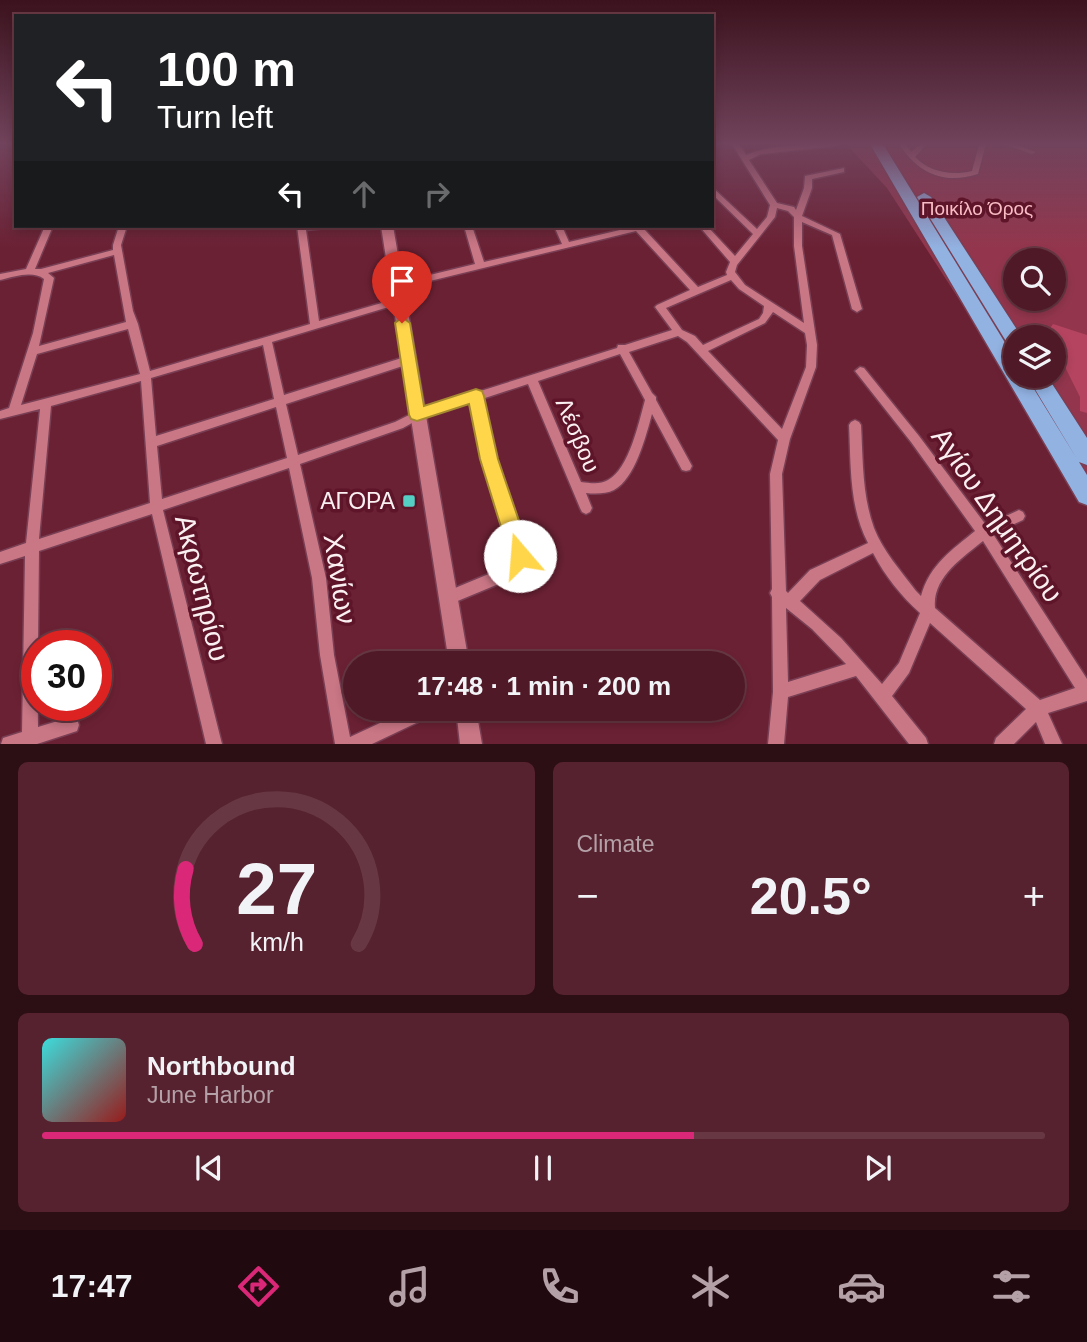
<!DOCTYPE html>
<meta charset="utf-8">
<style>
body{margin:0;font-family:Helvetica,sans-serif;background:#56222f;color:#f1f3f6;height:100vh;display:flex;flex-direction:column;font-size:26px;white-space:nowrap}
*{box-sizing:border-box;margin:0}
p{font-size:23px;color:#b4a0a7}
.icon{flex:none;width:38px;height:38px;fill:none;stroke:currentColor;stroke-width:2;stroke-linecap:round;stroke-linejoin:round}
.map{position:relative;height:744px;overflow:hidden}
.drawer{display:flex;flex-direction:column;gap:18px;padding:18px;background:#2c0e15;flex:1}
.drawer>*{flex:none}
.banner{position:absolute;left:14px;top:14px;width:700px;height:214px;border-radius:0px;box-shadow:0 4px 10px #0003,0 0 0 2px #673844;background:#202124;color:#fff;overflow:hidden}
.fabs{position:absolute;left:1003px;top:248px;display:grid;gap:14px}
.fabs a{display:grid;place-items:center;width:63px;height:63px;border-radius:50%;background:#501927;box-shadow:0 4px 10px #0003,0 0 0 2px #673844;font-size:35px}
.speed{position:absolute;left:21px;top:630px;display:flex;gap:14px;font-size:35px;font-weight:700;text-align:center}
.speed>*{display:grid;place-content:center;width:91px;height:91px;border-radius:50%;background:#501927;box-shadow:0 4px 10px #0003,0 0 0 2px #673844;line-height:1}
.speed .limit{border:10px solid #d22;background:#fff;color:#111}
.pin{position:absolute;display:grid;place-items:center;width:60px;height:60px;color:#fff;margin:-72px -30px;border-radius:50% 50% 50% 0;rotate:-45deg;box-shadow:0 0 7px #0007}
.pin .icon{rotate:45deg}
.me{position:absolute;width:77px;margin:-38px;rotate:342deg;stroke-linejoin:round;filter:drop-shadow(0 0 5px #0008)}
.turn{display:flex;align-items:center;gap:24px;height:147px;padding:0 28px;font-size:32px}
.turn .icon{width:91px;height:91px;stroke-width:2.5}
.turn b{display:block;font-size:49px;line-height:60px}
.lanes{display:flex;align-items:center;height:66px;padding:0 28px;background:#0003;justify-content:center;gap:35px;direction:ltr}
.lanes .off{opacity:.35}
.big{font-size:52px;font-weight:700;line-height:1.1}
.drawer .tile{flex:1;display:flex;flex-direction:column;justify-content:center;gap:10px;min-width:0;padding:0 24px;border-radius:10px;background:#56222f}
.drawer .dial{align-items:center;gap:0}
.dial svg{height:182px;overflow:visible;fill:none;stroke:#673844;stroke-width:7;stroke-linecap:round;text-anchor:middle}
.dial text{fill:#f1f3f6;stroke:none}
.song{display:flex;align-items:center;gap:21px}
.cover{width:84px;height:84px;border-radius:10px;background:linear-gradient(135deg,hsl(180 70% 55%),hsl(0 70% 35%))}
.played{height:7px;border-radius:4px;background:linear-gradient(90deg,#db2777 65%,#673844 65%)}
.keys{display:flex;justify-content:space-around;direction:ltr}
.heat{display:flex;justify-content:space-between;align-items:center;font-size:38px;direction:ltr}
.drawer .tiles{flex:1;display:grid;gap:18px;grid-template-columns:1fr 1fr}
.tile:last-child{grid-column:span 2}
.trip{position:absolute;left:343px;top:651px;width:402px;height:70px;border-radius:35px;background:#501927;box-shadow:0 4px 10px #0003,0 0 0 2px #673844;font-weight:700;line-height:70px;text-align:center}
.menu{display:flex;height:112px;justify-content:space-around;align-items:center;background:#200a10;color:#b4a0a7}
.menu .icon{width:49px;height:49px}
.menu .current{color:#db2777}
.menu b{font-size:32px;color:#f1f3f6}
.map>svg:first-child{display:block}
.green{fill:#93364d;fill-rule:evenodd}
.forest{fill:#b54460}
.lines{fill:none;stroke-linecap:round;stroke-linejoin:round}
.minor-casing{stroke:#793f54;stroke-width:3}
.tertiary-casing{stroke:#793f54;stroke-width:3}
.trunk-casing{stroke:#793f54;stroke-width:3}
.minor{fill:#c97685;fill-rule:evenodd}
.tertiary{fill:#c97685;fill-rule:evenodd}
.trunk{fill:#92b2e2;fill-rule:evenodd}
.shaded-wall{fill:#452d58}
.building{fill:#62407e;stroke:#452d58;stroke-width:2}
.route{fill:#ffd54a;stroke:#a68a30;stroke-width:2}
.poi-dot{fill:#55cec4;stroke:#5e152a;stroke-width:2.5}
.labels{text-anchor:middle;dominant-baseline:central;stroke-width:7;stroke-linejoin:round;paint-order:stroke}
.far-park-label{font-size:19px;fill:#f9bcc5;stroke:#5e152a}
.street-label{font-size:23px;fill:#faf0f2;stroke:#5e152a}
.poi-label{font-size:23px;fill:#faf0f2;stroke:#5e152a;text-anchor:end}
.near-street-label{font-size:28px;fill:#faf0f2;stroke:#5e152a}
</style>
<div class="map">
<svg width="1087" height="744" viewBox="0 0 1087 744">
<rect width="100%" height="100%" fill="#6b2134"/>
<!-- green -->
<path class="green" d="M846 144H1087V497L887 188ZM1015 261H1054V299H1015ZM1015 338H1054V376H1015Z"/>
<!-- forest -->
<path class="forest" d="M1053 324 1087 335V413L1080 411V397L1054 345V338H1049L1046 334Z"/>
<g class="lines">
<!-- minor casing -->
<g class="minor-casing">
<path id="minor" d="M732 144H739L746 155C774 144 809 144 839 144L836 146 761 154 749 160 777 203 794 207 796 210 804 188 805 176 844 168V172L812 179V188L802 216 840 234 862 309 857 312 852 309 832 235 802 222V246L817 345 816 367 790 439 782 474 786 591 788 593 810 570 868 543C849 507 851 465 849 425L851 422 855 420 859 422 861 425C863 459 862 495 874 528 883 551 901 571 916 591L921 596C930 564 952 550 975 531L911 442 855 371 860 367 864 368 919 436 986 525 1019 510 1023 512 1025 516 1023 520 993 534 1087 679V701L1048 713 1062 744H1045L1036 722 1014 744H994L996 738 1026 709 930 623 909 673 892 696 926 738 928 744H909L856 676 788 697 784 744H768L773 692 772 597 770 593 772 589 770 474 778 440 687 342 678 336 629 352 652 393 656 397V400L692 466 690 470 686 471 682 470 652 414C646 436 635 479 614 490 606 494 595 494 586 493L592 508 590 512 586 514 582 512 580 508 528 384 482 399 495 459 527 562 518 576 448 605 443 603 441 598 443 593 508 566 513 560 483 459 472 402 421 418 403 428 300 464 326 578 334 655 350 737 410 709H435L433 715 372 744H335L320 655 312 578 289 468 163 510 222 744H206L152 514 39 551 38 646H37L38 727 71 717 77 719 79 725 77 731 37 744H1L3 738 22 732 25 556 0 564V552L26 543 40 409 0 419V411L9 408 33 333 44 279C32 270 14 277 0 280V274L26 269 45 226H53L35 269H41L113 250V245L119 226H127L121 245 133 311 138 324 150 371 310 324 297 226H329L325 228 306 230 319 321 399 298 404 301 402 303 272 342 284 395 408 356 413 360 412 363 286 404 298 455 395 422 417 411 617 348 618 345H625L672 330 655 307 657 305 690 290 636 231 397 289 392 286 397 283 475 264 464 226H472L484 262 562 244 554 226H562L569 242 637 226H650L644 229 698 287 727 275 726 272 730 262 699 226H707L735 256 753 234 712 194V187L757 229 767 217 770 205ZM777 208 788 211 794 217V246L804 323 745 285 735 272 737 265 775 217ZM114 255 126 322 39 346 54 278 48 273ZM731 280 739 289 764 306 763 313 759 319 703 345 695 336 682 330 666 308ZM773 312 805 333 807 345 806 367 782 429 708 351 765 323ZM128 329 140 374 21 405 37 354ZM263 345 274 399 156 436 151 378ZM620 354 645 400C639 422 629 469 608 480 600 485 590 483 581 482L538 381ZM141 381 150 503 39 539 51 406ZM276 407 287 458 162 499 157 446ZM983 541 1075 688 1040 700 935 608C932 578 962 558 983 541ZM873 553C885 576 901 596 920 613L899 663 882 684 841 638 800 601 820 580ZM786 608 812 629 846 664 788 682Z
M899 144H906L911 152 920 144H927L915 157C930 172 951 176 972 171L979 144H986L978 174C943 185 918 173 899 144Z
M1003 144H1014L1036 152 1032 154Z"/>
</g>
<!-- tertiary casing -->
<g class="tertiary-casing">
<path id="tertiary" d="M381 226H393L469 663H449Z
M456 709H476L482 744H460Z"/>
</g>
<!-- trunk casing -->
<g class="trunk-casing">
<path id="trunk" d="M870 144H883L1015 359V376H1026L1077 459 1027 376H1047L1087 438V465L1079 462 1087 475V505L1079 502Z
M924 193 931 197 1021 336 1015 338V348L1009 346 917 197Z"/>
</g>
<!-- minor -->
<use href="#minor" class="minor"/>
<!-- tertiary -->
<use href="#tertiary" class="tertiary"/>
<!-- trunk -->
<use href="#trunk" class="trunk"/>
</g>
<!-- shaded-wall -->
<path class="shaded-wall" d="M390 709H405L386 717 382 712Z"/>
<!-- building -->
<path class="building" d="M381 709H390L382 712Z"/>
<!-- sky -->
<linearGradient id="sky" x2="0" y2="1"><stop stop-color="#3b121d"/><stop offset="0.58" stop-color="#71435c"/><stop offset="1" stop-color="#71435c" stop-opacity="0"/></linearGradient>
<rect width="1087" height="248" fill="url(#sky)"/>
<!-- route -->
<path class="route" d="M402 317 410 323 424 406 476 389 482 391 484 396 498 459 531 556 528 563 520 566 513 563 510 556 480 459 469 404 417 421 411 419 409 415 395 323Z"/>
<!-- markers -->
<rect class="poi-dot" x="402" y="494" width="14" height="14" rx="3.5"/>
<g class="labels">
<!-- far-park labels -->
<g class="far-park-label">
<text x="977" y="208">Ποικίλο Όρος</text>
</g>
<!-- street labels -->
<g class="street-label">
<text transform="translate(578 435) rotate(67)">Λέσβου</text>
</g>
<!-- poi labels -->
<g class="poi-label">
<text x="395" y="501">ΑΓΟΡΑ</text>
</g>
<!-- near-street labels -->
<g class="near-street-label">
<text transform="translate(997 515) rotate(55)">Αγίου Δημητρίου</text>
<text transform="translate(340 579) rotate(81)">Χανίων</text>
<text transform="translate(202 588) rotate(76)">Ακρωτηρίου</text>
</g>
</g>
</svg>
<div class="fabs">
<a><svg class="icon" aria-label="search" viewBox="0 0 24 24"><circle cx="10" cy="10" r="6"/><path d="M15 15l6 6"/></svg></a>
<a><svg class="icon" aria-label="layers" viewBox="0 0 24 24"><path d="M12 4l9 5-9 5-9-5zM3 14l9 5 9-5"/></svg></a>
</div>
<div class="speed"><div class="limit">30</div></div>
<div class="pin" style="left:402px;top:323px;background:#d93025"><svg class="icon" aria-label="arrive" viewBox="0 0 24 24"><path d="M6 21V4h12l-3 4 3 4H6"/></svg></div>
<svg class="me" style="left:520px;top:556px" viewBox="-20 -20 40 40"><circle r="19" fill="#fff"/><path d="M0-13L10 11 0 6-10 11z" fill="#ffd54a"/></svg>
<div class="trip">17:48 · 1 min · 200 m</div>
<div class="banner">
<div class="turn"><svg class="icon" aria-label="left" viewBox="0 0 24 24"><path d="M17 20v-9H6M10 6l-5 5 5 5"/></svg><div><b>100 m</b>Turn left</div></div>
<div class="lanes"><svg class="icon" aria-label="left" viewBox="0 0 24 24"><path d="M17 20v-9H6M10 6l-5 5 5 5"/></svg><svg class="icon off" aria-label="ahead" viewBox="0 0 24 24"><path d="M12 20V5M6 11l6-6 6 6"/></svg><svg class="icon off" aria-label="right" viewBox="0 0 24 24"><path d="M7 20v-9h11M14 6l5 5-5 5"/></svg></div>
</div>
</div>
<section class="drawer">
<div class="tiles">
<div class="tile dial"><svg viewBox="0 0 100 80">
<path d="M14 69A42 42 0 1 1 86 69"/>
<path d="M14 69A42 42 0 0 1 10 36" stroke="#db2777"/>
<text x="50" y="56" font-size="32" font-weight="700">27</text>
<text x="50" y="72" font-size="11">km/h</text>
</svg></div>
<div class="tile"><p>Climate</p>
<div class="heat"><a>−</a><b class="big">20.5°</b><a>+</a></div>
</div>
<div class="tile">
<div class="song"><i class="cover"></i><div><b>Northbound</b><p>June Harbor</p></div></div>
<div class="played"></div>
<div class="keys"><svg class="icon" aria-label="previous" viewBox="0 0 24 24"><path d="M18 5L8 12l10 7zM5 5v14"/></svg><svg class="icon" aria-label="pause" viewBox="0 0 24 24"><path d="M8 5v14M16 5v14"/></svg><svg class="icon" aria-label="next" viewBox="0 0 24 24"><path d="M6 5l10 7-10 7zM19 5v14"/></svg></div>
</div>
</div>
</section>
<nav class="menu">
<b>17:47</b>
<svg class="icon current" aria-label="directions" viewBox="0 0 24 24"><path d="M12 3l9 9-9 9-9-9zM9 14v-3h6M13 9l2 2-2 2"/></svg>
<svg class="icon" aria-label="music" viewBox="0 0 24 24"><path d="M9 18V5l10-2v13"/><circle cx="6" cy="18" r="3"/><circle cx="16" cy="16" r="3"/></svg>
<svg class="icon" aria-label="phone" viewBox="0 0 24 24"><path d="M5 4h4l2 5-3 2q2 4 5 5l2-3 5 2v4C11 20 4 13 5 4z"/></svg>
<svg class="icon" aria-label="climate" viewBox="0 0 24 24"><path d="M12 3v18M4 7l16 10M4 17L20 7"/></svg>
<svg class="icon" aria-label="car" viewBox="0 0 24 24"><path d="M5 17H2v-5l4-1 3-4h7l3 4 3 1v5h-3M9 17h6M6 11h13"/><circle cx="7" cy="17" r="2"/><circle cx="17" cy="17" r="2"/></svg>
<svg class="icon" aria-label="filters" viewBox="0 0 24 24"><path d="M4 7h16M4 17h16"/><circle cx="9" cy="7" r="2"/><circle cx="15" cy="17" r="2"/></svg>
</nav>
